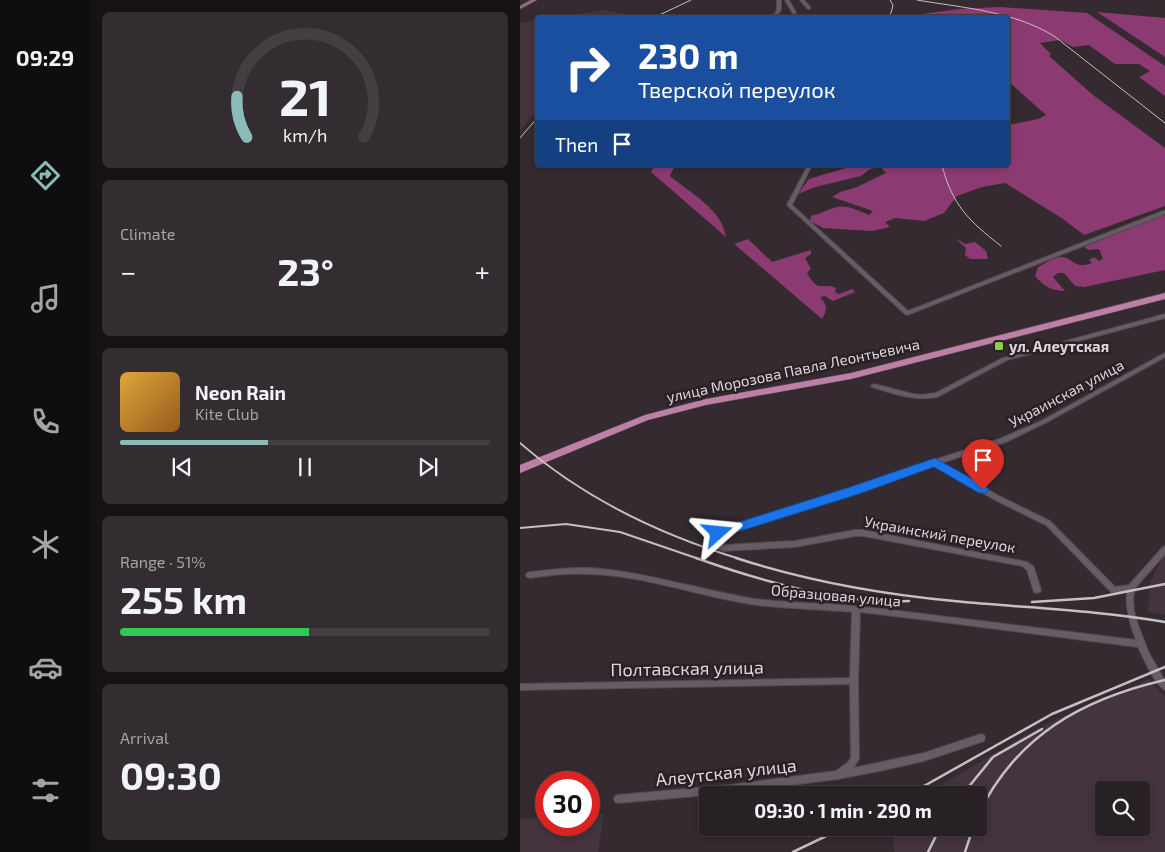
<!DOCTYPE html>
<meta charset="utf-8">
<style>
body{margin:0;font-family:"Exo 2",sans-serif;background:#332d31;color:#f1f3f6;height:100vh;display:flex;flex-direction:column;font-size:19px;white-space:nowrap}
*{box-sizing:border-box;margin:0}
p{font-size:16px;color:#a4a3a6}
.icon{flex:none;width:28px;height:28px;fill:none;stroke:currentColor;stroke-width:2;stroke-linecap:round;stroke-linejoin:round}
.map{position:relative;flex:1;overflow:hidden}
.panel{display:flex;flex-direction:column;gap:12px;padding:12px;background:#151214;width:430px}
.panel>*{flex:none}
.hud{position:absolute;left:15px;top:15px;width:475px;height:152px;border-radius:5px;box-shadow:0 2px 8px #0003,0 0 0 1px #433e41;background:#1a4fa0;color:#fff;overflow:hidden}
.controls{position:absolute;left:575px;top:781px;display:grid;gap:10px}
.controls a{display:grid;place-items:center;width:55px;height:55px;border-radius:5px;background:#272024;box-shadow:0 2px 8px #0003,0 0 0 1px #433e41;font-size:25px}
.speed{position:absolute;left:15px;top:771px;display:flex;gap:10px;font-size:25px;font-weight:700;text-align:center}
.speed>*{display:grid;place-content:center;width:65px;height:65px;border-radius:50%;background:#272024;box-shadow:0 2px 8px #0003,0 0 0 1px #433e41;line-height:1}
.speed .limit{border:8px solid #d22;background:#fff;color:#111}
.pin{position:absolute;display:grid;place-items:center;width:42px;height:42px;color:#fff;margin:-51px -21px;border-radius:50% 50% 50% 0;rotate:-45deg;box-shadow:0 0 5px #0007}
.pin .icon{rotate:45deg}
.me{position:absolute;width:55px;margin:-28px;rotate:72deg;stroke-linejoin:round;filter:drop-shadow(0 0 4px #0008)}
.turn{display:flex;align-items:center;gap:18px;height:105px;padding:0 20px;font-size:22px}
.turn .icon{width:65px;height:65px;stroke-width:2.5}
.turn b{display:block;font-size:35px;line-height:42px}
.then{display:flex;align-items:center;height:48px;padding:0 20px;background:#0003;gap:10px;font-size:19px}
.big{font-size:38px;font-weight:700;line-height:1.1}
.panel .widget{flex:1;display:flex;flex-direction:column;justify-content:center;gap:8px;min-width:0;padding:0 18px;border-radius:8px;background:#332d31}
.panel .dial{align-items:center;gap:0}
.dial svg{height:130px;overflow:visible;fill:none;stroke:#433e41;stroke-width:7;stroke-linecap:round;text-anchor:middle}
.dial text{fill:#f1f3f6;stroke:none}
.song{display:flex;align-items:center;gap:15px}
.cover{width:60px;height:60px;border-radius:8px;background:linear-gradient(135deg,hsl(40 70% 55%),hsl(30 70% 35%))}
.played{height:5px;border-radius:2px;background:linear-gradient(90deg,#8bbbb9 40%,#433e41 40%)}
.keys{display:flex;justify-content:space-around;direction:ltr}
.heat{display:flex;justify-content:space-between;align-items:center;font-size:28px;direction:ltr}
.charge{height:8px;border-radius:4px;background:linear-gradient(90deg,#34c759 51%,#433e41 0)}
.trip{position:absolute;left:179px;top:786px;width:288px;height:50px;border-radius:5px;background:#272024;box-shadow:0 2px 8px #0003,0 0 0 1px #433e41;font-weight:700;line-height:50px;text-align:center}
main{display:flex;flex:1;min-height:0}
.dock{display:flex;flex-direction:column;width:90px;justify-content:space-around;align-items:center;background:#100d0e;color:#a4a3a6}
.dock .icon{width:35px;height:35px}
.dock .current{color:#8bbbb9}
.dock b{font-size:22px;color:#f1f3f6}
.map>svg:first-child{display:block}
.built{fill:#43343d;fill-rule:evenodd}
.forest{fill:#8c3b72}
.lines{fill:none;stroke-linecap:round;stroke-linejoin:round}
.street-casing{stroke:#51494e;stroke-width:2}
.secondary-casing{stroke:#51494e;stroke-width:1}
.primary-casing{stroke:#51494e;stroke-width:1}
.street{fill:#675c63;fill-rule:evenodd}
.secondary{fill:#926d85;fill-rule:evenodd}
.primary{fill:#be7fa7;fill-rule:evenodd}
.rail-far2{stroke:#c6bfc3;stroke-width:1}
.rail-far1{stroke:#c6bfc3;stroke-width:2}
.rail{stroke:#c6bfc3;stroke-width:2.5}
.route{fill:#1a73e8;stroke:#114b97}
.poi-dot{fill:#8cce45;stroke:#2a2026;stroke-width:2}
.labels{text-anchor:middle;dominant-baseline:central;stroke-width:5;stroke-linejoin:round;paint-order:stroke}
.poi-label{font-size:15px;font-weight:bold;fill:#dcd6da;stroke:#2a2026;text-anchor:start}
.street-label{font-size:15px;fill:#dcd6da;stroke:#2a2026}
.near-street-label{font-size:18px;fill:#dcd6da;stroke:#2a2026}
</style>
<main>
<nav class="dock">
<b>09:29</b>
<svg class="icon current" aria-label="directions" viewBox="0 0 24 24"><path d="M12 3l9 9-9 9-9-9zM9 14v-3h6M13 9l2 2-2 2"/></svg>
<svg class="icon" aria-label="music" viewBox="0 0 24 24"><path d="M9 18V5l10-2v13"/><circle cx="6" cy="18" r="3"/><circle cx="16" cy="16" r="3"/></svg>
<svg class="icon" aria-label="phone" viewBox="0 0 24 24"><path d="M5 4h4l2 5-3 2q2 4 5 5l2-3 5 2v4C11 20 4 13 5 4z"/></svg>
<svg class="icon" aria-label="climate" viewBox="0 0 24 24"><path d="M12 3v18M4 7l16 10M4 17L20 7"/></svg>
<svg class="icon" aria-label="car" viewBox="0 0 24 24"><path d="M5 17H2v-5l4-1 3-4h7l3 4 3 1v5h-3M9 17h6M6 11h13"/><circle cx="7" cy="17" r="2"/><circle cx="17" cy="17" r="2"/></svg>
<svg class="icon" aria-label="filters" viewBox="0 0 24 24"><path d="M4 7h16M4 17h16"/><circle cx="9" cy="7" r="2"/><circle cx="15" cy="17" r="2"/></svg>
</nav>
<section class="panel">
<div class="widget dial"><svg viewBox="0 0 100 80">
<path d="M14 69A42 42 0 1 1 86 69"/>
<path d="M14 69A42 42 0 0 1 8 44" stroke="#8bbbb9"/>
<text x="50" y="56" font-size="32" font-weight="700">21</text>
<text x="50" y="72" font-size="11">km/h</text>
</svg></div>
<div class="widget"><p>Climate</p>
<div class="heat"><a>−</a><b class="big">23°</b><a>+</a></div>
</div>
<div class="widget">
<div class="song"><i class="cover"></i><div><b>Neon Rain</b><p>Kite Club</p></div></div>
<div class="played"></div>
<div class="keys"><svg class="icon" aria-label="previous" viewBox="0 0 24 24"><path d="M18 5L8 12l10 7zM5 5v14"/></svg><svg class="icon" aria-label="pause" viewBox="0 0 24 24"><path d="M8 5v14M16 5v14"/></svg><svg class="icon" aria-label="next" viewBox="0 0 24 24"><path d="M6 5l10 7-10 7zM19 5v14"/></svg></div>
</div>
<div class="widget"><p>Range · 51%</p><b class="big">255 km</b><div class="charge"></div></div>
<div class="widget"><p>Arrival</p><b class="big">09:30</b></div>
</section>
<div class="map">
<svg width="645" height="852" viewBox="0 0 645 852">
<rect width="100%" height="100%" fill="#342a30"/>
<!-- built -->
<path class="built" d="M84 10 119 17H36Z
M17 20V110L0 131V23Z
M645 553V615L628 612 630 582Z
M629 679 645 697V852H374L373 828H458V795H404L500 738 535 720ZM584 790H621V828H584Z
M84 813 78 852H0V819L26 817V825H69V814Z"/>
<!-- forest -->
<path class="forest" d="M480 7 567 13 645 66V96L619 77 630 71 619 64H595L569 45 553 47 540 40 520 43 531 54 529 56 573 95 645 148V206L564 235 543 219 485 183 462 187 437 196 424 213 404 221 375 218 365 222 370 227 352 231 303 228 290 221 291 216C301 214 308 209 317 207 328 205 339 211 349 215L353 211 312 197 320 192 337 187 366 173 361 167 350 169 341 176 295 187 278 194 289 179 336 165H488V125L518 119 526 115 488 81V18L380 17 439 9Z
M577 12 645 18V57Z
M135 165H158L153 169 150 176C170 193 202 209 206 237L131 172Z
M645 214V270L564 287 555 286 544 273H538L533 277 545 291C531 291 524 286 515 276L518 267C524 264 534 257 541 257 553 257 553 270 572 263L569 260 574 257 579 261 583 259 579 249 569 250 564 247Z
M435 238 445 244 455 242 466 251 468 259H450L445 255 446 248Z
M228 239 252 262 291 250V254L285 258 291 269 287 273C299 294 301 282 316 288L315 292 319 294 332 289 335 292 313 301 305 296 300 297C307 305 308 309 302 319L214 244Z"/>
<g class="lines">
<!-- street casing -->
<g class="street-casing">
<path id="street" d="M257 0H261V10L255 18H252L257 10Z
M265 0H269L276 13 275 14H273Z
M280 0H284L290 7V9H288Z
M288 165H292L272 205 388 311 643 211H645V214L387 315 385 314 267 205Z
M645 314V318L487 360 417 397C394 401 374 394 352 387L351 386 354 384 393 394 401 395 416 393 483 358Z
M645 353V357L527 422 486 442 421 463 479 496 530 521 595 587 609 585 643 547 645 546V554L615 588 613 598 614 611 618 625 629 653 645 681V690C634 684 624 659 618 647L407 620 340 612 338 681 339 759 333 768 404 753 461 734 464 735 465 738 464 741 404 761 359 771 318 779 210 793 98 803 95 802 94 799 95 796 98 795 210 785 316 771 327 763 331 758 330 684 0 690V684L330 678 332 612C300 609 268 609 237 605 180 597 125 575 67 574 48 573 29 575 10 578L7 577 6 575 7 573 10 572C30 570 50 567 71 568 126 572 180 590 235 599 258 602 283 603 307 604 328 605 350 608 371 610L616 640C610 624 605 608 607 591L594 593 591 592 526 525 475 500 415 465 378 477 337 493 202 534 199 537 202 544 204 545 275 541 335 530H343L507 562 513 566 514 568 521 590 520 592 517 593 514 592 507 570 502 566 343 536H335L275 547 203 551 197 548 192 536 198 530 333 489 374 473 482 438 523 420Z"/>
</g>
<!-- secondary casing -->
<g class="secondary-casing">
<path id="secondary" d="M11 0H17L0 9V6Z"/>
</g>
<!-- primary casing -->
<g class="primary-casing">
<path id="primary" d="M645 293V299L331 379 186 405 128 420 0 473V465L125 415 186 399 331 373Z"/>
</g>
<!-- street -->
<use href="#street" class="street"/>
<!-- secondary -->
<use href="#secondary" class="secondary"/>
<!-- primary -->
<use href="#primary" class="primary"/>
<!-- rail-far2 -->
<path class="rail-far2" d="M397 0C444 8 493 11 534 36L645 123
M133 18 171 0
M366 18 371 13 373 5 370 0
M0 138 18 117
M422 165C432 205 449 221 481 246"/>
<!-- rail-far1 -->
<path class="rail-far1" d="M0 443C62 497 141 535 220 559
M0 528 46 524 100 532 179 559"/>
<!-- rail -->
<path class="rail" d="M176 558C238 580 323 605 389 601
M216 558C287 581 360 594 434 601 505 608 575 610 645 622
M512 602 574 598 645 584
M388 795 532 714 645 667
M442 795 473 757 522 729
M458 815C496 736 562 699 645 680
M273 852 323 828
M408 852 420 828
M445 852 453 828"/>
</g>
<!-- route -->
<path class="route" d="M415 458 467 487 469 490 467 493H459L414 467 339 494 198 538 194 536 192 533 194 530 330 487Z"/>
<!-- markers -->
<rect class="poi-dot" x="474" y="341" width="10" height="10" rx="2.5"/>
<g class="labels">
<!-- poi labels -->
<g class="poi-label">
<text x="489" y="346">ул. Алеутская</text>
</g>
<!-- street labels -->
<g class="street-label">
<text transform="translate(273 370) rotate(-12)">улица Морозова Павла Леонтьевича</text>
<text transform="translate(546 393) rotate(-28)">Украинская улица</text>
<text transform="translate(420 534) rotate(10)">Украинский переулок</text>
<text transform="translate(316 595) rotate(5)">Образцовая улица</text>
</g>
<!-- near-street labels -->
<g class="near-street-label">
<text transform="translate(167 668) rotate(-1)">Полтавская улица</text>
<text transform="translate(206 772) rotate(-6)">Алеутская улица</text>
</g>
</g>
</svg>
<div class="controls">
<a><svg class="icon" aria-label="search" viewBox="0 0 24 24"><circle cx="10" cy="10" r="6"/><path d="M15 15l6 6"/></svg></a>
</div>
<div class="speed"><div class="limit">30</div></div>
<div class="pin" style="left:463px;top:490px;background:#d93025"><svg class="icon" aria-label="arrive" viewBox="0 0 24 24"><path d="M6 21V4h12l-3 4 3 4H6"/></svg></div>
<svg class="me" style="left:198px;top:533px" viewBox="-20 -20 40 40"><path d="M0-17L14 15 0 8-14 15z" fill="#1a73e8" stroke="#fff" stroke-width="4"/></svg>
<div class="trip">09:30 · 1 min · 290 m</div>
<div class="hud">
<div class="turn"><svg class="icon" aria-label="right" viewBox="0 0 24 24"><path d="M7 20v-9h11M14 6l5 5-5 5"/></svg><div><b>230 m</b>Тверской переулок</div></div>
<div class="then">Then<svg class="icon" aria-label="arrive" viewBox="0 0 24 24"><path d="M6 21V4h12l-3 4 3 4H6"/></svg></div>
</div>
</div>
</main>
